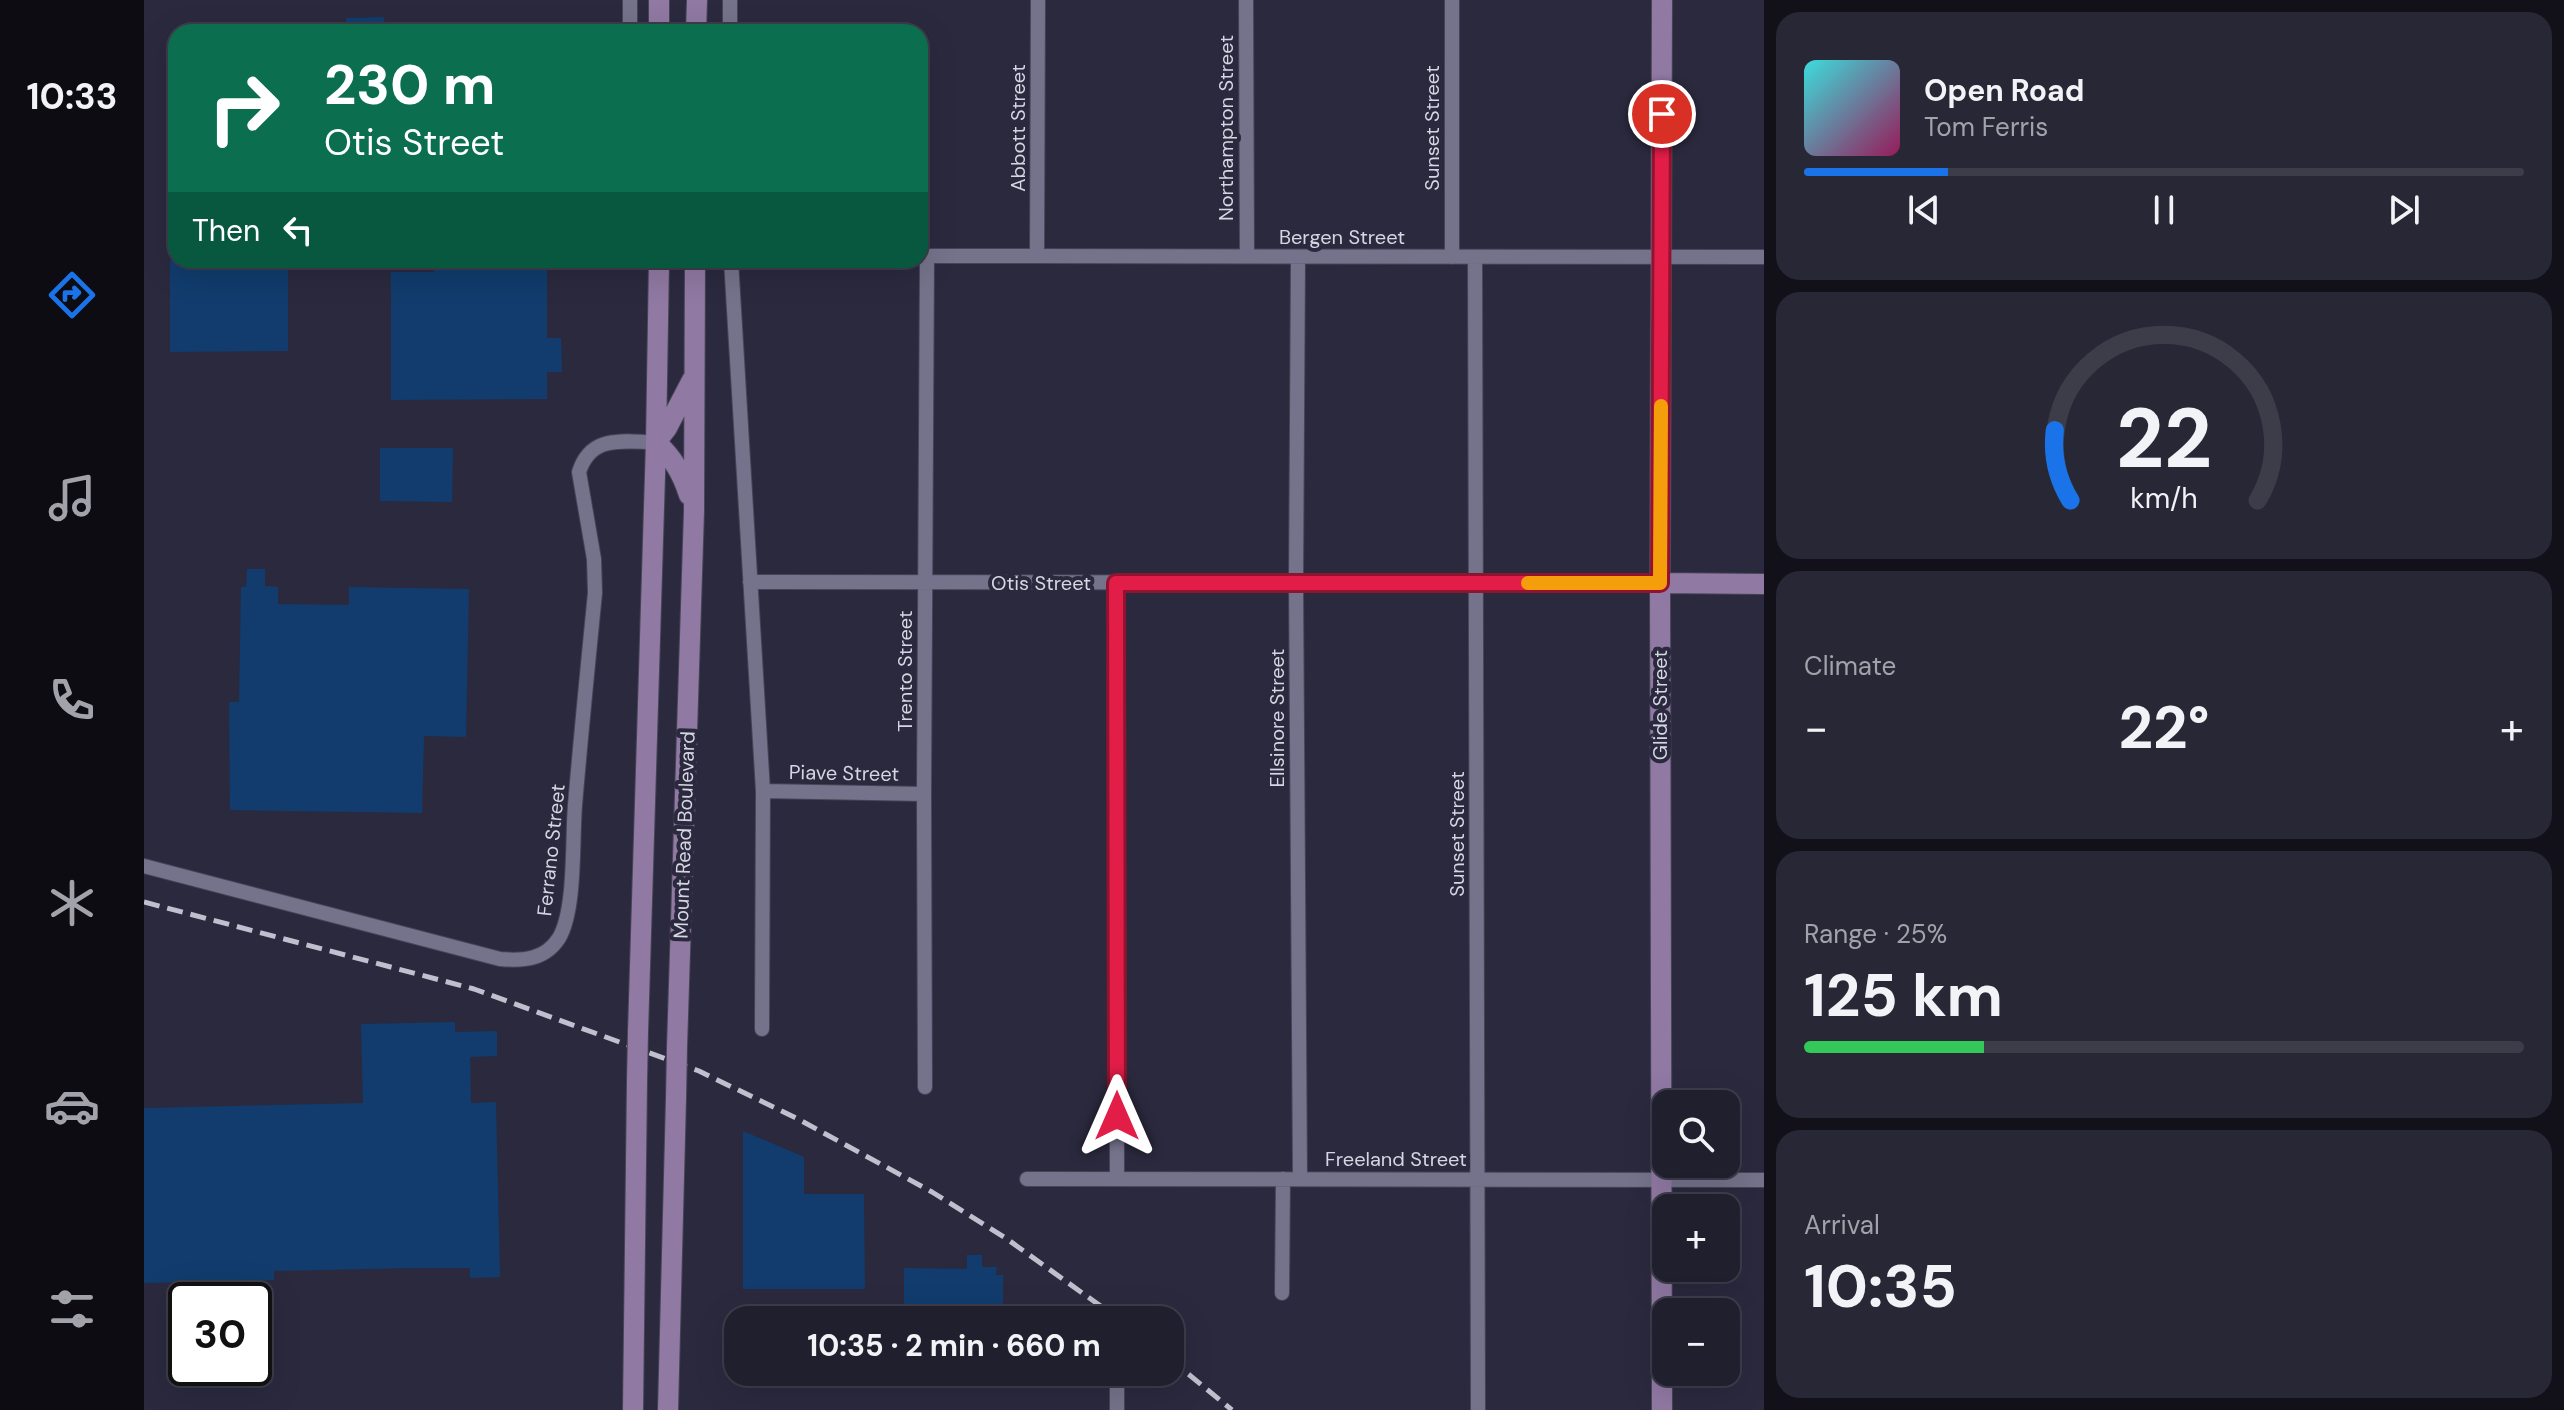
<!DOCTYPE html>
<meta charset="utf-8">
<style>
body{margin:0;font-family:"DM Sans",sans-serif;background:#282736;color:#f1f3f6;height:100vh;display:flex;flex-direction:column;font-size:30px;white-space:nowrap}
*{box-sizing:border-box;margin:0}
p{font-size:26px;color:#a2a2aa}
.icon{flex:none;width:44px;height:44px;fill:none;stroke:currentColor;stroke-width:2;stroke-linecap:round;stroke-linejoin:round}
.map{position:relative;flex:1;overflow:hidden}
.drawer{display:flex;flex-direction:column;gap:12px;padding:12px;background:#121119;width:800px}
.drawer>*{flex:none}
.banner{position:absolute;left:24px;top:24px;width:760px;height:244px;border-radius:24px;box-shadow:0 8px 32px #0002,0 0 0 2px #3d3d4a;background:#0b6e4f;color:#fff;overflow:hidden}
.tools{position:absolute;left:1508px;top:1090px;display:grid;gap:16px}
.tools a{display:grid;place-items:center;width:88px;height:88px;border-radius:16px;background:#201f2e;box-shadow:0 8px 32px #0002,0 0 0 2px #3d3d4a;font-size:40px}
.speed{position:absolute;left:24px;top:1282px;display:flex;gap:16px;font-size:40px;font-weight:700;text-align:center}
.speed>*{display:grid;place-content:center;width:104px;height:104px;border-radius:50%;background:#201f2e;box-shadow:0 8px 32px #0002,0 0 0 2px #3d3d4a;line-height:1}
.speed .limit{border:4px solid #111;border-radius:12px;background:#fff;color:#111}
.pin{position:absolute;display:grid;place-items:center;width:68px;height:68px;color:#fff;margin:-34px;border:4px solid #fff;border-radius:50%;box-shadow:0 2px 8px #0007}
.me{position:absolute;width:88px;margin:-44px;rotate:0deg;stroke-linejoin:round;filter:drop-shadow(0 0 6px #0008)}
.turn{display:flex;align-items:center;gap:28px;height:168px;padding:0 24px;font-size:36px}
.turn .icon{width:104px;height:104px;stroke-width:2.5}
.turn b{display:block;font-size:56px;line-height:68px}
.then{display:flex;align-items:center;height:76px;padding:0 24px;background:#0003;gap:16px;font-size:30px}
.big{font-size:60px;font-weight:700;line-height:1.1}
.drawer .tile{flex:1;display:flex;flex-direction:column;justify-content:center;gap:12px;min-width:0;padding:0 28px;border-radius:24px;background:#282736}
.drawer .dial{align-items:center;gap:0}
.dial svg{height:208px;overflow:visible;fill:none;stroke:#3d3d4a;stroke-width:7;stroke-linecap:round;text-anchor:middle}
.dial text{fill:#f1f3f6;stroke:none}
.song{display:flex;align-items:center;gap:24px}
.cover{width:96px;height:96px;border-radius:12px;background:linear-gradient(135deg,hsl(180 70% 55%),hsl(330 70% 35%))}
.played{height:8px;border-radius:4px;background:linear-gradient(90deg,#1a73e8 20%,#3d3d4a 20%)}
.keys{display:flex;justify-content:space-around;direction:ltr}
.heat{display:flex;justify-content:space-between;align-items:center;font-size:44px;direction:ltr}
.charge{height:12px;border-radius:6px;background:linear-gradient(90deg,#34c759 25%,#3d3d4a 0)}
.trip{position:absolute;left:580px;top:1306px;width:460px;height:80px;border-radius:24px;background:#201f2e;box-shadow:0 8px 32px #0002,0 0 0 2px #3d3d4a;font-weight:700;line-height:80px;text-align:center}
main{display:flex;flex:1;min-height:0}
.menu{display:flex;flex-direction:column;width:144px;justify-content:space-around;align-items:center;background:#0d0c12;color:#a2a2aa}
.menu .icon{width:56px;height:56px}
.menu .selected{color:#1a73e8}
.menu b{font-size:36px;color:#f1f3f6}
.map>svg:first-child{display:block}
.building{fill:#113c6d}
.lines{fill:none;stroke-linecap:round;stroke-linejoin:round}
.street-casing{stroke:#464456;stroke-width:16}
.secondary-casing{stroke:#464456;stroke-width:22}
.street{stroke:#74738b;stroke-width:14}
.secondary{stroke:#9079a3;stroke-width:20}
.rail{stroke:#c0bfce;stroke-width:5;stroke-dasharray:16 8;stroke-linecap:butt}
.secondary-bridge-casing{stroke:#464456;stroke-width:22;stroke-linecap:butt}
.secondary-bridge{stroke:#9079a3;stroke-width:20}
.route-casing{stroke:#92132f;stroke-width:20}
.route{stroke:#e11d48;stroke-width:14}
.slow{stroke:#f59e0b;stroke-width:14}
.labels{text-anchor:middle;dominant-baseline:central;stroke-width:8;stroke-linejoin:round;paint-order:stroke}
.street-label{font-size:20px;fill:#d6d5e3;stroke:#2b293e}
</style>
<main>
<nav class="menu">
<b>10:33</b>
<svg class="icon selected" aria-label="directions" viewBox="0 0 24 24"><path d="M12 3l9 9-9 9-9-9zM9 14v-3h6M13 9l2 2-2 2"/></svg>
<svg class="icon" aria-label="music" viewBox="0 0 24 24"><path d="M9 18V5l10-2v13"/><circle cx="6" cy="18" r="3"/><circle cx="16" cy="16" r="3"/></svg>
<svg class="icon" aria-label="phone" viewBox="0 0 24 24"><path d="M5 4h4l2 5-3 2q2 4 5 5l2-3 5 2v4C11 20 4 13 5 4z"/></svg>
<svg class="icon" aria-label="climate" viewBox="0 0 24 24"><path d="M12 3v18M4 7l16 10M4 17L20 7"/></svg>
<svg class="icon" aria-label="car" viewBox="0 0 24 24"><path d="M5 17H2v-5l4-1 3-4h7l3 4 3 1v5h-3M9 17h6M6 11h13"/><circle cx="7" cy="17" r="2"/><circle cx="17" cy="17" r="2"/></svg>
<svg class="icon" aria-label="filters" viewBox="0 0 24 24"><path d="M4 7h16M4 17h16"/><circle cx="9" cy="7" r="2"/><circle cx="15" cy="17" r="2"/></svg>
</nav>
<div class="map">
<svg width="1620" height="1410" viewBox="0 0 1620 1410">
<rect width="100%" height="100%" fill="#2b293e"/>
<!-- building -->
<path class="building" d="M240 17 241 32H202V18Z
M26 260H144V351L26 352Z
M335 260H403V338H417L418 372H403V399L247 400V272H290V266H335Z
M236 448H309L308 502 236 501Z
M103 569H121V586L134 587V604L205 605V587L325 589 322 737 280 736 278 813 86 810 85 702H95L97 587H102Z
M311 1022V1032L353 1031V1056L326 1057 327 1103 352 1102 356 1277 326 1278V1268H272L130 1271V1280L0 1283V1108L219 1103 217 1024Z
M599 1131 660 1157V1194H720L721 1289H599Z
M823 1255H838V1267H853L852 1275H859V1320H823V1313H760V1268L823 1269Z"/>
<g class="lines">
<!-- street casing -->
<g class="street-casing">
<path id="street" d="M486 0V32
M586 0V32
M1102 0 1103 256
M1308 0V257
M776 256 1620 257
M893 256 894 0
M1154 257 1152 583 1156 1179
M1331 257 1334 1410
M587 260 619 791 618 1029
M606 582 1516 583
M972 583 973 1179
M619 791 780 794
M0 866 356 959C379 961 401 960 415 938 432 909 428 840 431 805 437 734 444 664 451 593L450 559 435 472C447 434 479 442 512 442
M781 1087 780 794 783 256
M883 1179 1620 1180
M1138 1293 1139 1179
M973 1376V1410"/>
</g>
<!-- secondary casing -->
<g class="secondary-casing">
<path id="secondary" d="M515 0V32
M552 32 553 0
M512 442C529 458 538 473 545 495
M512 442 523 428 548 380
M1516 583 1620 584
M494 1032 512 442 515 260
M533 1047 550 511 551 260
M489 1410 493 1081
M524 1410 532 1098
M1518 1410 1516 583 1518 0"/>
</g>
<!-- street -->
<use href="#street" class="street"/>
<!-- secondary -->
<use href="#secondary" class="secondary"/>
<!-- rail -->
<path class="rail" d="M0 902 330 989 555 1071 654 1119 788 1192 863 1239 976 1320
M1026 1359 1088 1410"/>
<!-- secondary-bridge casing -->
<g class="secondary-bridge-casing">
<path id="secondary-bridge" d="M493 1081 494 1032
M532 1098 533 1047"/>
</g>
<!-- secondary-bridge -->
<use href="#secondary-bridge" class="secondary-bridge"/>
</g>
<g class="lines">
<!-- route casing -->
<g class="route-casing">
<path id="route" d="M973 1116 972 583H1516L1518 114"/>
</g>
<!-- route -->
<use href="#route" class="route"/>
<!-- slow -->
<path class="slow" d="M1384 583H1516L1517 406"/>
</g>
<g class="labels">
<!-- street labels -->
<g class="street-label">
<text transform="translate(874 128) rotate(-90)">Abbott Street</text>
<text transform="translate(1082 128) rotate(-90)">Northampton Street</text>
<text transform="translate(1288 128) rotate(-90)">Sunset Street</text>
<text x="1198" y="237">Bergen Street</text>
<text x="897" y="583">Otis Street</text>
<text transform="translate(761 671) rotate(-90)">Trento Street</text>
<text transform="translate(1516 705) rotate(-90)">Glide Street</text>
<text transform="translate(1133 718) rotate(-90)">Ellsinore Street</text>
<text transform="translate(700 773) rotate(1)">Piave Street</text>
<text transform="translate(1313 834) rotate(-90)">Sunset Street</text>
<text transform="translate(540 835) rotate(-88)">Mount Read Boulevard</text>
<text transform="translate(407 850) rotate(-84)">Ferrano Street</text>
<text x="1252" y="1159">Freeland Street</text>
</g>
</g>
</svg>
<div class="tools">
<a><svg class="icon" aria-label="search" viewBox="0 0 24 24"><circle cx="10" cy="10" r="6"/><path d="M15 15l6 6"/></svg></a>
<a>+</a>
<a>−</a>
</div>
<div class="speed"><div class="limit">30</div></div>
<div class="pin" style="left:1518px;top:114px;background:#d93025"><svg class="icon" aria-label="arrive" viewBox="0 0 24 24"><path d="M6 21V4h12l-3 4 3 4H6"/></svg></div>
<svg class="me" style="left:973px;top:1116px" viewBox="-20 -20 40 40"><path d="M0-17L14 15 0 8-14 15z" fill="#e11d48" stroke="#fff" stroke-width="4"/></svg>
<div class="trip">10:35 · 2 min · 660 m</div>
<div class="banner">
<div class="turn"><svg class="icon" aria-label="right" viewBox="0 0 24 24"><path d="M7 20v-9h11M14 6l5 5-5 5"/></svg><div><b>230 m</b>Otis Street</div></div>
<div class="then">Then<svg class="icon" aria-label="left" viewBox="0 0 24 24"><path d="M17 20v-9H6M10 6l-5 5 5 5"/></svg></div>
</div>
</div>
<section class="drawer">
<div class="tile">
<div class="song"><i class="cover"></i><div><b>Open Road</b><p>Tom Ferris</p></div></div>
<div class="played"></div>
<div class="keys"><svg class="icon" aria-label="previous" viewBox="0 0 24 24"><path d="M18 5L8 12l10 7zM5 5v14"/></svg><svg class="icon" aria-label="pause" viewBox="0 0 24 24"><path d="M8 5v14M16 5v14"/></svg><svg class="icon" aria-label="next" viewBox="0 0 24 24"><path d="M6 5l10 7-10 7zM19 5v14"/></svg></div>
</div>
<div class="tile dial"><svg viewBox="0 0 100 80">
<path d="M14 69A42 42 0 1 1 86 69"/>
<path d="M14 69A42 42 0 0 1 8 42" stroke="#1a73e8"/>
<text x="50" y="56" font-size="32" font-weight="700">22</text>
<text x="50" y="72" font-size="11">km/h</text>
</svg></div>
<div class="tile"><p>Climate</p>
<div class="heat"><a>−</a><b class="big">22°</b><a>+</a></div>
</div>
<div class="tile"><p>Range · 25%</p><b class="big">125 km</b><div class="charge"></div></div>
<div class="tile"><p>Arrival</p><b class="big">10:35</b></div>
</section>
</main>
